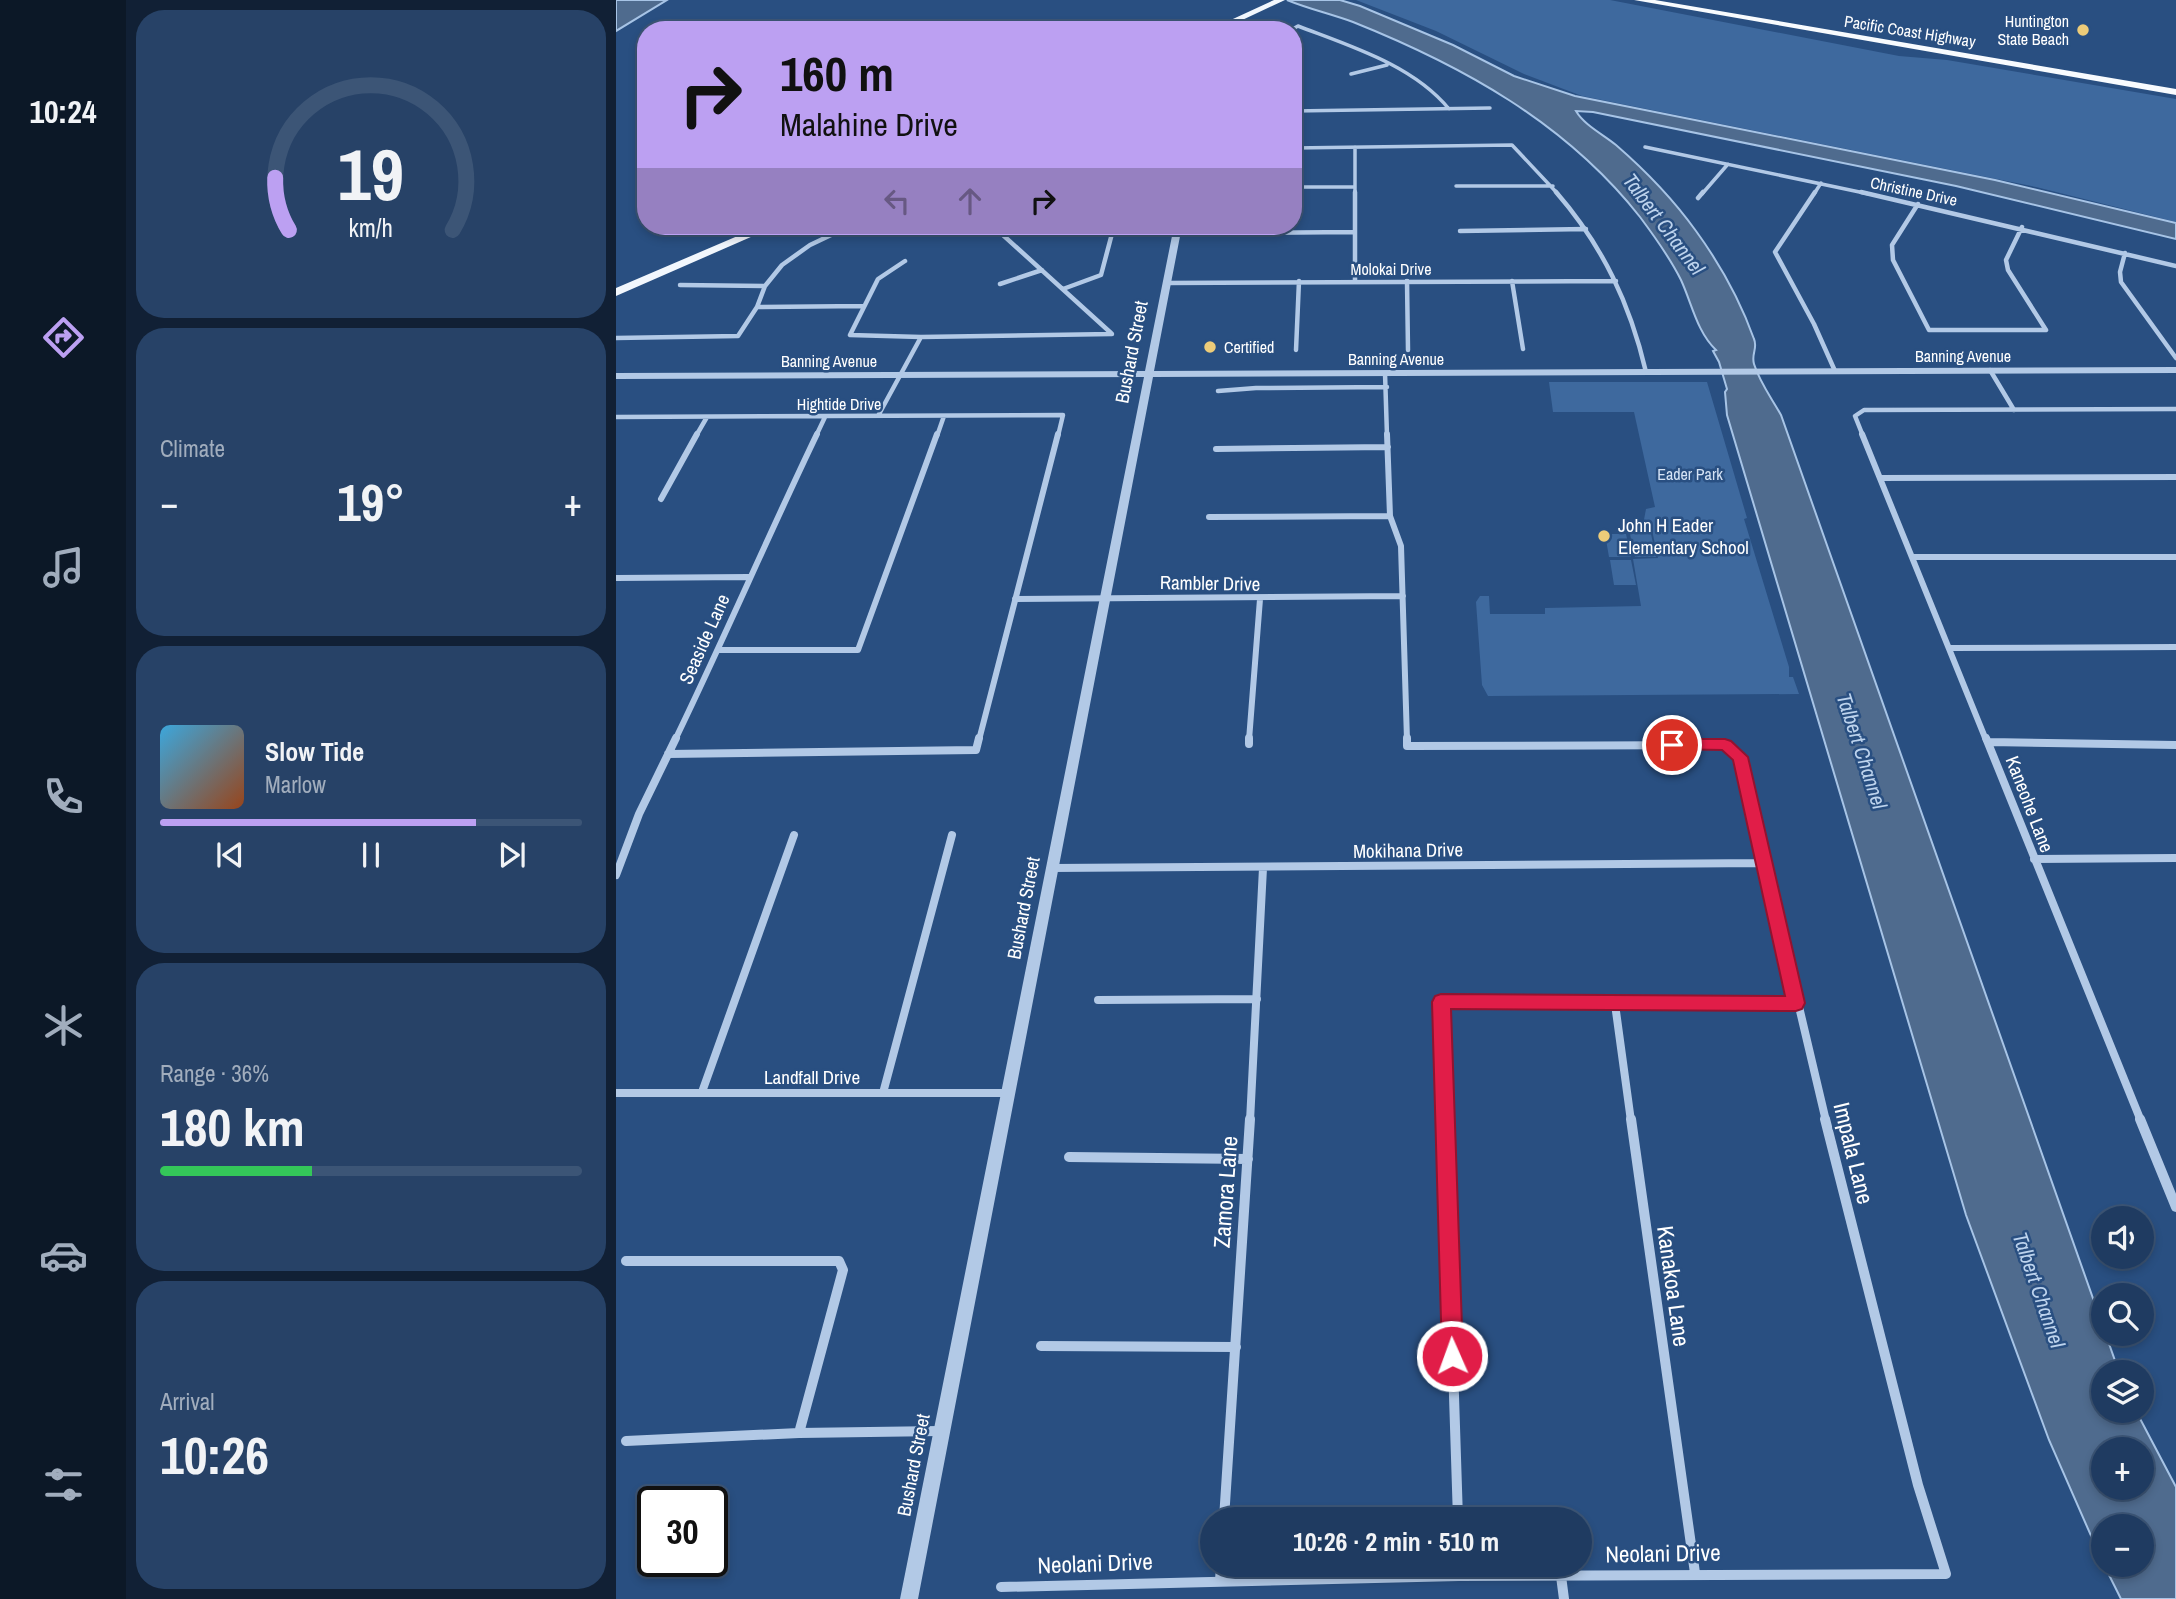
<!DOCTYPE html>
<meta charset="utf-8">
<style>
body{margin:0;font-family:"Archivo Narrow",sans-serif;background:#274267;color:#f1f3f6;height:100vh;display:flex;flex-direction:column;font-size:26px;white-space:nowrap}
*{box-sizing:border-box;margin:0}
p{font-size:23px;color:#a1adbd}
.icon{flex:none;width:38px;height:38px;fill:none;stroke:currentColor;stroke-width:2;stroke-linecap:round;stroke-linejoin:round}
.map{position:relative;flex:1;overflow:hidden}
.sheet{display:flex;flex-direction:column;gap:10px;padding:10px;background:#112035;width:490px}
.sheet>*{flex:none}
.top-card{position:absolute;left:21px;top:21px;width:665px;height:214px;border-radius:28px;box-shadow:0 4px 10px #0003,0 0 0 2px #3c5576;background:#bca0f2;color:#111;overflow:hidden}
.controls{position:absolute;left:1475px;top:1206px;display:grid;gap:14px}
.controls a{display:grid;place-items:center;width:63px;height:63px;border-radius:50%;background:#1f3b61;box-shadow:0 4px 10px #0003,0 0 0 2px #3c5576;font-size:35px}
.speed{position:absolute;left:21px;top:1486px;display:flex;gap:14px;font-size:35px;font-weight:700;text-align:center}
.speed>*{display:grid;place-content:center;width:91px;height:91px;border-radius:50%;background:#1f3b61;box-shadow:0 4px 10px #0003,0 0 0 2px #3c5576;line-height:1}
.speed .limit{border:4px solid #111;border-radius:10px;background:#fff;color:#111}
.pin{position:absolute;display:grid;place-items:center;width:60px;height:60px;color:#fff;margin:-30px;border:4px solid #fff;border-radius:50%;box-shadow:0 2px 7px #0007}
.me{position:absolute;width:77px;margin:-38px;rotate:358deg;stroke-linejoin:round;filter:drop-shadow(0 0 5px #0008)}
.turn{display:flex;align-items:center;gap:24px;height:147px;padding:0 28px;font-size:32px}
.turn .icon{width:91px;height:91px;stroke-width:2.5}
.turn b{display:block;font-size:49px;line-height:60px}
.lanes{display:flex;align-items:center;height:66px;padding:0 28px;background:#0003;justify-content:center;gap:35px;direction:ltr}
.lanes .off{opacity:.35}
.big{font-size:52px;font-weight:700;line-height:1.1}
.sheet .widget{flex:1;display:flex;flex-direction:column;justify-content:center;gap:10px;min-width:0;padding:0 24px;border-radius:28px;background:#274267}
.sheet .dial{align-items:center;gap:0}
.dial svg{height:182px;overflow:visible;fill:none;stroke:#3c5576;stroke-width:7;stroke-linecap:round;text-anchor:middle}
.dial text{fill:#f1f3f6;stroke:none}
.song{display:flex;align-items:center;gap:21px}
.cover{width:84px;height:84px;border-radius:10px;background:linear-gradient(135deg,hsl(200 70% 55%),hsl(20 70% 35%))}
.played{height:7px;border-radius:4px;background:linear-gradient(90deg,#bca0f2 75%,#3c5576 75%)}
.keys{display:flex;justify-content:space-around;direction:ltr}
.heat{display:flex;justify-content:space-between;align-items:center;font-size:38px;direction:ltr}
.charge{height:10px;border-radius:5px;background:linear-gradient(90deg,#34c759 36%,#3c5576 0)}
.trip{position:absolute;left:584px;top:1507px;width:392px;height:70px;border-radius:35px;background:#1f3b61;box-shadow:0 4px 10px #0003,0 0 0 2px #3c5576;font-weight:700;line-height:70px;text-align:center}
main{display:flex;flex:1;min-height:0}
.tab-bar{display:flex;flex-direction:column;width:126px;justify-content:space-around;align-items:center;background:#0c1827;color:#a1adbd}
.tab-bar .icon{width:49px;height:49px}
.tab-bar .active{color:#bca0f2}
.tab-bar b{font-size:32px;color:#f1f3f6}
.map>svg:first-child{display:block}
.green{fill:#3e699e}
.water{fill:#4f6b8e;stroke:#a7c4e6;stroke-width:2;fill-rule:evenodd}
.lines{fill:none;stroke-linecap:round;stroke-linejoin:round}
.minor-far4{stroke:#b2c9e6;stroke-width:3.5}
.minor-far3{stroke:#b2c9e6;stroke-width:4.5}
.minor-far2{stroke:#b2c9e6;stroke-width:6}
.minor-far1{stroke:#b2c9e6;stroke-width:8}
.minor{stroke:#b2c9e6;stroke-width:10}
.tertiary{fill:#b2c9e6;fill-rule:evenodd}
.primary{fill:#f2f7fd;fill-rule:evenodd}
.trunk{fill:#f8fbfe;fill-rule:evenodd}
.route{fill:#e11d48;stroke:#92132f;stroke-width:2}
.poi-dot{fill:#edcc79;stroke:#294f81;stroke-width:2.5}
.labels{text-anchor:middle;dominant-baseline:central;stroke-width:5;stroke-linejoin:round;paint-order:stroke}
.far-poi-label{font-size:16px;fill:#fff;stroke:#294f81;text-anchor:end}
.far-street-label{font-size:16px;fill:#fff;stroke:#294f81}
.far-park-label{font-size:16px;fill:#d5e3f5;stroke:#294f81}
.street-label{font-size:19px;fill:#fff;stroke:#294f81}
.poi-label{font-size:19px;fill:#fff;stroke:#294f81;text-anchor:start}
.water-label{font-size:21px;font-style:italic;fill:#bdd3ed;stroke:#294f81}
.near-street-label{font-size:23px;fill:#fff;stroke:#294f81}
</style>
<main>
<nav class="tab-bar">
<b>10:24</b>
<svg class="icon active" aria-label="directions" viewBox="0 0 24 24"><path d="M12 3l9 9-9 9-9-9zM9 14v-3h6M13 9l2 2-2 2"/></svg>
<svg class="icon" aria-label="music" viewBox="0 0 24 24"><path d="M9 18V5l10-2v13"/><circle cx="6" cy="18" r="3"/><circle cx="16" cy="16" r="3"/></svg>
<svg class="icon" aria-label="phone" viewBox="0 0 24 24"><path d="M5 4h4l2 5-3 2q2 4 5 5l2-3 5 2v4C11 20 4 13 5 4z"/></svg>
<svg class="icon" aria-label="climate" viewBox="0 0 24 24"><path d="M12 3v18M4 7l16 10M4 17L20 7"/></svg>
<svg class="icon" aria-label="car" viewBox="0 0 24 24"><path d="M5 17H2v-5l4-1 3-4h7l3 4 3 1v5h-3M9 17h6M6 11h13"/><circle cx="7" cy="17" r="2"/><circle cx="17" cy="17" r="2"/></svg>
<svg class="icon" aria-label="filters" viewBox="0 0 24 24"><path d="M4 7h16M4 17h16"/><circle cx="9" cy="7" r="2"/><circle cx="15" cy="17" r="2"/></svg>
</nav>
<section class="sheet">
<div class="widget dial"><svg viewBox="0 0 100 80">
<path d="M14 69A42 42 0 1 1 86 69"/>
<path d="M14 69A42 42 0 0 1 8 46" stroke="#bca0f2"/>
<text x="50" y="56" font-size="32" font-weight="700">19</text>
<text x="50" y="72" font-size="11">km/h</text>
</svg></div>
<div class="widget"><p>Climate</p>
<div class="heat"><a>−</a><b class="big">19°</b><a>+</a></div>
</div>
<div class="widget">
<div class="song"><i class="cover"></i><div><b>Slow Tide</b><p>Marlow</p></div></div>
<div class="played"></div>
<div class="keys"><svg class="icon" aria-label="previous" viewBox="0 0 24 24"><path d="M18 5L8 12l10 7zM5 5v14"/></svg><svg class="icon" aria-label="pause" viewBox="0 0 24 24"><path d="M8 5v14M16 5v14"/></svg><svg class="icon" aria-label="next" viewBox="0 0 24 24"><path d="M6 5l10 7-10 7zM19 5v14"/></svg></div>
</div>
<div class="widget"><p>Range · 36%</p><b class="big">180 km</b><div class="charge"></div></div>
<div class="widget"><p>Arrival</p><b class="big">10:26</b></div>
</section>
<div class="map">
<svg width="1560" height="1599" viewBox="0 0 1560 1599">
<rect width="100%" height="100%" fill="#294f81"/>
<!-- green -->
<path class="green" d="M740 0H994L1283 56 1331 60 1560 99V222L1420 187 966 96 908 74 820 31Z
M933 382H1091L1131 518 1128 519 1173 667V677H1177L1183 694 872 696 866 685 860 602 864 596H873L874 614H929V608L1025 606 1017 559 1042 558 1036 530 1027 525 1030 509 1039 507 1018 412H937Z
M989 534H1010L1015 557H993Z
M1014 534H1035L1040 557H1019Z
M994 560H1015L1020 585H998Z"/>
<!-- water -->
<path class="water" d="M0 0H51L0 31Z
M671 0H724L744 6 837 45 898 76 959 96 1379 180 1560 223V239L1340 186 977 112 960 111C968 125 988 135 1000 145 1030 171 1057 199 1080 231 1104 264 1124 300 1138 339 1142 348 1135 354 1138 364 1144 383 1155 397 1165 415L1503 1372H1488V1410L1520 1411 1560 1487V1599H1505L1488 1565 1526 1564V1526H1488L1487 1563 1433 1440 1350 1215 1111 415 1109 392 1111 389 1103 362 1097 351 1100 350C1081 332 1076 304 1065 280 1054 258 1039 237 1024 217 950 123 847 66 737 22 715 14 693 9 671 0ZM1488 1449H1526V1488H1488Z"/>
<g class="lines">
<!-- minor-far4 -->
<path class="minor-far4" d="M675 30 682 26C734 46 797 65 833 109
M735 74 771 65
M677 111 874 108
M739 147V194
M1029 147 1253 194
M677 148 896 145 942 194
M840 186H937
M677 187H738
M1086 194 1112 164
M1198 194 1205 183"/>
<!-- minor-far3 -->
<path class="minor-far3" d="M739 192V281
M940 192C987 246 1014 304 1030 372
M1199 192 1159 252 1198 324 1219 371
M1245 192 1560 266
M1082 198 1087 192
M1302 204 1276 245 1277 260 1313 330H1430
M377 226 495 333
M1406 227 1390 260 1392 270 1430 330
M844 231 970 229
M385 233 407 226
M604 233 738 232
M1509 253 1504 272 1505 282 1560 358
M289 261 262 279 234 335 305 337 496 334
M791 281 792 350
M896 281 907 349
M550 283 1000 281
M384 284 426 270
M64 285 149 286
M447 289 485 275 498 226
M141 307 248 306
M0 338 122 336 141 307 149 286 166 265 194 245 234 226
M680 350 683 281
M1374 370 1398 410
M769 373 771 436
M602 391 640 388 771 387
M262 416 305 337
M0 417 447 415 442 436
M80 436 91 417
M200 436 209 417
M321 436 328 416
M1247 436 1239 416 1248 410 1560 409"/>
<!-- minor-far2 -->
<path class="minor-far2" d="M771 434 774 516 785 546 791 740
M1246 434 1370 740
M600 449 772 447
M1264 478 1560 477
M45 499 81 434
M593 517 774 516
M1297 557H1560
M0 578 132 577
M399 599 787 596
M1335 648 1560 647
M102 650H242L321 434
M59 740C108 639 152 536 201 434
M363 740 442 434
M633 740 644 599"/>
<!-- minor-far1 -->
<path class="minor-far1" d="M791 738V746L1109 745 1124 757 1210 1121
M1370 738 1525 1121
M1373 742 1560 745
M633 744V738
M52 754 360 750 363 738
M1418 859 1560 858
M436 868 1147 863
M0 875 23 814 60 738
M482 1000 641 999
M999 1004 1015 1121
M86 1092 178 835
M0 1093H392
M267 1093 336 835
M634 1121 647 868
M829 1121 825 1002 1180 1003"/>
<!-- minor -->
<path class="minor" d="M829 1119 842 1519
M1015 1119 1079 1573
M1524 1119 1560 1207
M453 1157 632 1159
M10 1261H223L227 1270 183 1433
M425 1346 620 1347
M10 1441 183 1433 324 1431
M608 1519 634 1119
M843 1564V1576
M945 1576 948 1599
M604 1581 605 1564
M385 1587 843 1576 1330 1574 1302 1485 1209 1119"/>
<!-- tertiary -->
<path class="tertiary" d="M558 226H566L538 371 1560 367V373L537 377 302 1599H284L528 377 0 379V373L529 371Z"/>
<!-- primary -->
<path class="primary" d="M658 0H669L605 30H593Z
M145 226H160L0 296V288Z"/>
<!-- trunk -->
<path class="trunk" d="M1018 0H1039L1560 89V95Z"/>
</g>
<!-- route -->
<path class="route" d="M1056 739H1109L1115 741 1132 757 1189 1003 1186 1009 1180 1011 835 1009 847 1356 844 1363 836 1366 829 1363 826 1356 816 1002 819 996 825 994 1169 996 1117 760 1106 750 1051 749 1048 745Z"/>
<!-- markers -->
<g class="poi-dot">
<circle cx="1467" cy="30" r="7"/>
<circle cx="594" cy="347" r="7"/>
<circle cx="988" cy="536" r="7"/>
</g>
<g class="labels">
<!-- far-poi labels -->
<g class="far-poi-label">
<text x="1453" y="21">Huntington<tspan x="1453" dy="18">State Beach</tspan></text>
<text x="608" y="347" text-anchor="start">Certified</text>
</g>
<!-- far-street labels -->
<g class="far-street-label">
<text transform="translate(1294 31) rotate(9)">Pacific Coast Highway</text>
<text transform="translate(1298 191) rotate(12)">Christine Drive</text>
<text x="775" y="269">Molokai Drive</text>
<text x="1347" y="356">Banning Avenue</text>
<text x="780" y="359">Banning Avenue</text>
<text x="213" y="361">Banning Avenue</text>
<text x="223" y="404">Hightide Drive</text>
</g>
<!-- far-park labels -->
<g class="far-park-label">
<text x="1074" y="474">Eader Park</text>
</g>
<!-- street labels -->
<g class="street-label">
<text transform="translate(515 352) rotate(-79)">Bushard Street</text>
<text transform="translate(594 583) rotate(1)">Rambler Drive</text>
<text transform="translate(88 639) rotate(-66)">Seaside Lane</text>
<text transform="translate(1414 804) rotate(69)">Kaneohe Lane</text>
<text transform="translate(792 850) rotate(-1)">Mokihana Drive</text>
<text transform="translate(407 908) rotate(-79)">Bushard Street</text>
<text x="196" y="1077">Landfall Drive</text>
<text transform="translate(297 1465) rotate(-79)">Bushard Street</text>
</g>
<!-- poi labels -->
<g class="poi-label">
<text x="1002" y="525">John H Eader<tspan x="1002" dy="22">Elementary School</tspan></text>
</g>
<!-- water labels -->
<g class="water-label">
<text transform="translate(1048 224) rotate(53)">Talbert Channel</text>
<text transform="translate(1246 751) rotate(72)">Talbert Channel</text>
<text transform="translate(1423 1290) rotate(71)">Talbert Channel</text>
</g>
<!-- near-street labels -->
<g class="near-street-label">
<text transform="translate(1238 1153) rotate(76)">Impala Lane</text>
<text transform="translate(609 1192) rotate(-86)">Zamora Lane</text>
<text transform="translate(1058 1286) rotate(82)">Kanakoa Lane</text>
<text transform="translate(1047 1553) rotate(-1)">Neolani Drive</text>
<text transform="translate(479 1563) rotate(-2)">Neolani Drive</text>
</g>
</g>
</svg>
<div class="controls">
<a><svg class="icon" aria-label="sound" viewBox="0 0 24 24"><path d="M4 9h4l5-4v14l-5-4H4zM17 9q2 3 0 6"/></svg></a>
<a><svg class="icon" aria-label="search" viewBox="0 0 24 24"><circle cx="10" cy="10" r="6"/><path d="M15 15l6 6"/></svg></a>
<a><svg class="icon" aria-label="layers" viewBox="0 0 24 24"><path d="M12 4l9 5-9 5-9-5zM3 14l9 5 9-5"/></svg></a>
<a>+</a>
<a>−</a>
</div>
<div class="speed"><div class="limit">30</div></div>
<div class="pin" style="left:1056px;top:745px;background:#d93025"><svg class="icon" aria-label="arrive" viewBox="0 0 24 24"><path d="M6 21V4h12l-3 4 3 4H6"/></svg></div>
<svg class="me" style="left:836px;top:1356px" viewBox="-20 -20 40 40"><circle r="17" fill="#e11d48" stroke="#fff" stroke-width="3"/><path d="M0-11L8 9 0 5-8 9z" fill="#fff"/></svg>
<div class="trip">10:26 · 2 min · 510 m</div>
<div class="top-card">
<div class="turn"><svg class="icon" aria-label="right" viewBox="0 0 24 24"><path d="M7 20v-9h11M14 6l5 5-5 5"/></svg><div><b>160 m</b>Malahine Drive</div></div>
<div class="lanes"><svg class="icon off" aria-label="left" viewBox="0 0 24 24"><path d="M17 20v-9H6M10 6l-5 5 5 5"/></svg><svg class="icon off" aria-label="ahead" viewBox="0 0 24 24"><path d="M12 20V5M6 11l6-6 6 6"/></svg><svg class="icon" aria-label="right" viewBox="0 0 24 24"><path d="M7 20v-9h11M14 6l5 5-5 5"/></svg></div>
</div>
</div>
</main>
